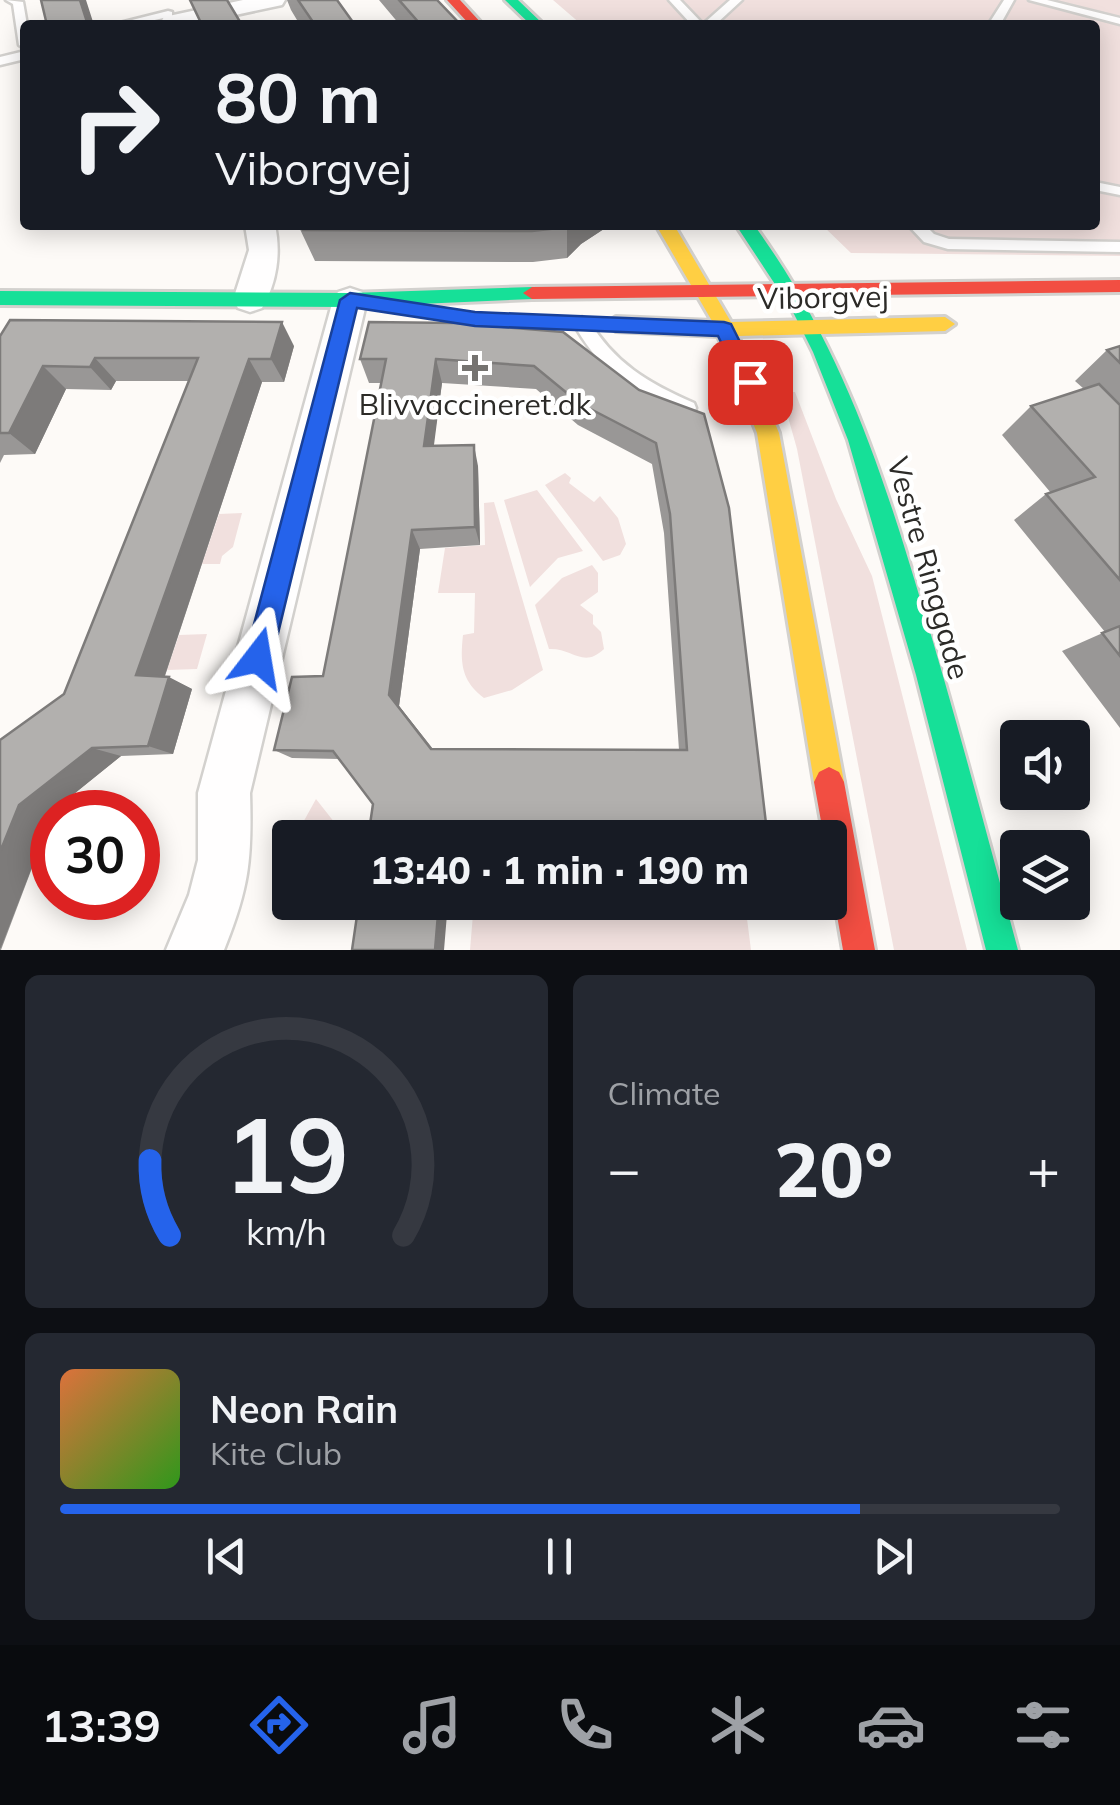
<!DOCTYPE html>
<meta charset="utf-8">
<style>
body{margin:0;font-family:Mulish,sans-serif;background:#242831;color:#f1f3f6;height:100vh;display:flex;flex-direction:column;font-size:38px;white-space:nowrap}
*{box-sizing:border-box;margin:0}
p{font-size:32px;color:#9ea1a6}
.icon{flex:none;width:55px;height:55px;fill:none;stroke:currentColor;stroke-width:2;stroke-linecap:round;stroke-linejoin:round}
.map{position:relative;height:950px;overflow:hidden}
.panel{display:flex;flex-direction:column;gap:25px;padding:25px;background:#0d0f14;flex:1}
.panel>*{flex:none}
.hud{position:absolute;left:20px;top:20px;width:1080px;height:210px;border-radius:10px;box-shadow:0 5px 25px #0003;background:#171b24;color:#f1f3f6;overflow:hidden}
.tools{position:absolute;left:1000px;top:720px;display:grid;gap:20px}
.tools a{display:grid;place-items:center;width:90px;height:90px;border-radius:10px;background:#171b24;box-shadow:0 5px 25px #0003;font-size:50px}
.speed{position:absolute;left:30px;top:790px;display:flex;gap:20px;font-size:50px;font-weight:700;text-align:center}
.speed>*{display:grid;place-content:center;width:130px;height:130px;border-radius:50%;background:#171b24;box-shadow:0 5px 25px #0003;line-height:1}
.speed .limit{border:15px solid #d22;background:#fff;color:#111}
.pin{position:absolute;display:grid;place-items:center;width:85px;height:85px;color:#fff;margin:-42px;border-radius:20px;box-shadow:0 5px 15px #0006}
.me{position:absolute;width:110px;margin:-55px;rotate:14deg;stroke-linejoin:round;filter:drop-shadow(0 0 8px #0008)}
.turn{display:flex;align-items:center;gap:35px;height:210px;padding:0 30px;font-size:45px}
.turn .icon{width:130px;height:130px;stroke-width:2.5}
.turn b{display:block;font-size:70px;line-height:85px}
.big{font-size:75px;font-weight:800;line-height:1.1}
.panel .widget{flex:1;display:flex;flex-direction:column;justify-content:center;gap:15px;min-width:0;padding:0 35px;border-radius:15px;background:#242831}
.panel .dial{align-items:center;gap:0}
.dial svg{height:260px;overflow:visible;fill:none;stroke:#363941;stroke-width:7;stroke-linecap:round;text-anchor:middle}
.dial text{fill:#f1f3f6;stroke:none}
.song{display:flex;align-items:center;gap:30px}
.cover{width:120px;height:120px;border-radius:15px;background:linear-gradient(135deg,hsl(20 70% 55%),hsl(110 70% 35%))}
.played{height:10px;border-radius:5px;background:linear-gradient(90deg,#2563eb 80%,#363941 80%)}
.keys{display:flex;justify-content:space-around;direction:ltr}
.heat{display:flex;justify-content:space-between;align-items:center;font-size:55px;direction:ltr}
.panel .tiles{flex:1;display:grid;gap:25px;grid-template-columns:1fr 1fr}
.widget:last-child{grid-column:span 2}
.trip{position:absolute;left:272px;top:820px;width:575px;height:100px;border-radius:10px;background:#171b24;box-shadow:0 5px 25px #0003;font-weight:800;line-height:100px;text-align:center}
.menu{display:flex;height:160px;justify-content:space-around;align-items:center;background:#090b0e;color:#9ea1a6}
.menu .icon{width:70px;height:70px}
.menu .selected{color:#2563eb}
.menu b{font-size:45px;color:#f1f3f6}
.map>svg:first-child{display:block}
.green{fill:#f1e0de}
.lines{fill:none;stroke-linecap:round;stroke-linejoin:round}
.lane-casing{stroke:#d3d1ce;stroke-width:5}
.street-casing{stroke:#d3d1ce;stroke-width:5}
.fast-casing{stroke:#d3d1ce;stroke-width:6}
.slow-casing{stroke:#d3d1ce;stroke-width:6}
.jam-casing{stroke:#d3d1ce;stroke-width:6}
.lane{fill:#fffefe;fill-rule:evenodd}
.street{fill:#fffefe;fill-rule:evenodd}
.fast{fill:#16e098;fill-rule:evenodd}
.slow{fill:#ffcf43;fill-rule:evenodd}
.jam{fill:#f24e42;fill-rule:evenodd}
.wall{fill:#999796;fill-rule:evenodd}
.shaded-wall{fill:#7d7b7a}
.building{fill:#b2b0ae;stroke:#7d7b7a;stroke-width:2.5;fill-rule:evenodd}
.route{fill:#2563eb;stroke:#184099;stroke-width:2.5}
.poi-dot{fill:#757370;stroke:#fff;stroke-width:4}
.labels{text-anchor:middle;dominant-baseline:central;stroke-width:9;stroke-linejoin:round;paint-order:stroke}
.street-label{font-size:30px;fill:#2c2b28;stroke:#fff}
.poi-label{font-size:30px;fill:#2c2b28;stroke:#fff}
</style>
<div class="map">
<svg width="1120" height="950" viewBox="0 0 1120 950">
<rect width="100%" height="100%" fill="#fdfaf7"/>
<!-- green -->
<path class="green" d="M553 0H1120V256L851 253 822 225H1095V25H582Z
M781 392H795L836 499 872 576 967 950H894L797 449Z
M565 473 571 478 569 483 594 502 600 496 618 518 626 544 620 555 603 561 545 485Z
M537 490 583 551 558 558 530 587 504 500Z
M494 502 543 670 512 690 484 698C461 681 460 662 463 635L474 633 475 593H438L445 548 485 545 484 503Z
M242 513 233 547 222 556 220 564H202L219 514Z
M592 565 598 573V592L580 605 593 615V624L601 632 604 649C583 669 573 648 549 649L535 605 562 578Z
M207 634 197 669 167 670 179 635Z
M316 799 346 837H295Z
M474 902 745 903 751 950H470Z"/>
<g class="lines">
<!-- lane casing -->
<g class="lane-casing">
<path id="lane" d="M6 0 23 2 27 25 25 49 19 45 13 4Z
M669 0H680L703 24 730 0H742L715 25H692Z
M1004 0H1014L1000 25H988Z
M1029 0H1047L1120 18V24Z
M168 11 172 12V16L133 25H112Z
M25 51V59L0 65V57Z
M1095 182 1120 187V195L1095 190Z
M908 225H925L934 234 949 239 1120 242V252L948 249 924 242Z
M582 317 588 319C614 363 648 383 694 403L696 408 694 413C683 416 675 411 664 406 622 387 596 363 573 323Z"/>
</g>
<!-- street casing -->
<g class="street-casing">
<path id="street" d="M243 0H285L282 5 189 25 161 22 164 17Z
M245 225H275C281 253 277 283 262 308L250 312 238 308 233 300 249 250Z
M350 288 362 292 367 300 250 793C252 860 249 888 224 950H166L189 895 198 860V793L333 300 338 292Z"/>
</g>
<!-- fast casing -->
<g class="fast-casing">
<path id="fast" d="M505 0H518L544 25H531Z
M736 225H754C840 343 881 467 922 605 957 720 987 835 1018 950H986L916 675 848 440 813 352 792 310Z
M532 287 541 293 532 299 350 307 0 305V291L350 293Z"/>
</g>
<!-- slow casing -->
<g class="slow-casing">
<path id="slow" d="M656 225H674L731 322 945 317 955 324 945 331 738 336 779 433 844 782 839 792 829 797 819 792 814 782 757 433 718 336 616 331 606 324 616 317 712 321Z"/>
</g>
<!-- jam casing -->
<g class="jam-casing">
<path id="jam" d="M447 0H460L483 25H470Z
M1120 280V292L532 299 523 293 532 287Z
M829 767 839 772 844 782 875 950H843L830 875V838H824L814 782 819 772Z"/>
</g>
<!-- lane -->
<use href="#lane" class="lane"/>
<!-- street -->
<use href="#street" class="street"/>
<!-- fast -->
<use href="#fast" class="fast"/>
<!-- slow -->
<use href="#slow" class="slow"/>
<!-- jam -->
<use href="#jam" class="jam"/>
</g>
<!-- wall -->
<path class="wall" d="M287 0H337L355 25H300L291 10Z
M379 0H437L461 25H400Z
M298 225H610L581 244 567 258 533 262 315 261Z
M369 322 639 390 704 414 767 832 753 836H453V838H368L373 804 339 759 292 758 274 750 323 676 381 383H369L360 359ZM442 383 536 389 578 425 652 464 664 533 679 750 433 749 399 706 420 549 480 545 478 466 433 446Z
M0 336 294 346 284 382H262L165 676 192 689 173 754 121 756 54 810 1 950H0L64 694 189 381H116L111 390 66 389 35 454 4 455 0 463Z
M1120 346V728L1062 651 1105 632 1014 520 1046 494 1051 493 1002 435 1031 406 1084 389 1075 381 1107 350Z"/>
<!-- shaded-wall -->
<path class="shaded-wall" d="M80 0H86L94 25H88Z
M569 225H610L581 244 567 258V227Z
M282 322 294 346 284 382 271 359Z
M95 358 116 381 111 390 90 367Z
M249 359 262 382 161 687 136 675Z
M436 359 442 383 431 468 424 446Z
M43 366 66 389 35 454 9 433Z
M474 445 478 466 480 545 475 527Z
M412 530 420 549 399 706 439 757 389 695Z
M169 677 192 689 173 754 148 746Z
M92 748 121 756 54 810 0 950V852L19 805Z
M439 902H448L444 950H435Z"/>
<!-- building -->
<path class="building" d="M41 0H80L88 25H47Z
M190 0H227L242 25H202Z
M298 0H337L355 25H315Z
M399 0H437L461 25H421Z
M301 225H569L567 227 532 231 303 230Z
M10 320 282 322 271 359H249L136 675 169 677 148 746 92 748 19 805 0 852V740L64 694 198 358H95L90 367 43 366 9 433H0V336Z
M369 322 456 323 563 332 639 390 704 414 729 508 767 832H445V838H368L373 804 333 751 274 750 292 677 323 676 386 359H360ZM436 359 534 366 579 403 656 443 670 514 687 750 431 749 389 695 412 530 475 527 474 445 424 446Z
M1120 346V363L1107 350Z
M1099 384 1120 405V580L1046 494 1095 477 1031 406Z
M1120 626V656L1102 633Z
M359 902H439L435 950H352Z"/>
<!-- route -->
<path class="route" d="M350 293 475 312 724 322 731 324 760 382 757 388H743L718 336 475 326 357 308 272 658 268 667 258 671 249 667 245 658 340 300Z"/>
<!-- markers -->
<path class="poi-dot" d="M470 353h10v10h10v10h-10v10h-10v-10h-10v-10h10z"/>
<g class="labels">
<!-- street labels -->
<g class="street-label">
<text transform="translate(823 297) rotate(-1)">Viborgvej</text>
<text transform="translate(929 568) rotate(74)">Vestre Ringgade</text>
</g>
<!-- poi labels -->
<g class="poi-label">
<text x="475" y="404">Blivvaccineret.dk</text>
</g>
</g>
</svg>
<div class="tools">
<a><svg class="icon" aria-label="sound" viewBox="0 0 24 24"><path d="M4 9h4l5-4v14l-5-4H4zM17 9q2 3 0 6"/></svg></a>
<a><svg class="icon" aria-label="layers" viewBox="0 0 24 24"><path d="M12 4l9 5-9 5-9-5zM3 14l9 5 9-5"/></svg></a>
</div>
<div class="speed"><div class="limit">30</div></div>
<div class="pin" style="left:750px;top:382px;background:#d93025"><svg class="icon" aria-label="arrive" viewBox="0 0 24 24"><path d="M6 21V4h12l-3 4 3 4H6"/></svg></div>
<svg class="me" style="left:258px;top:658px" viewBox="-20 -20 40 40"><path d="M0-17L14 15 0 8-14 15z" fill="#2563eb" stroke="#fff" stroke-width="4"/></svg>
<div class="trip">13:40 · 1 min · 190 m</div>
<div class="hud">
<div class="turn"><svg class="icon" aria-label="right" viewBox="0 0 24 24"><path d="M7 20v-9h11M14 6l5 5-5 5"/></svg><div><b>80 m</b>Viborgvej</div></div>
</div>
</div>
<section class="panel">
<div class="tiles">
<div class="widget dial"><svg viewBox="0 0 100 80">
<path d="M14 69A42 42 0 1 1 86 69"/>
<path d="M14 69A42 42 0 0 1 8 46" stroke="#2563eb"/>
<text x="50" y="56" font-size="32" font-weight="700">19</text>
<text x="50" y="72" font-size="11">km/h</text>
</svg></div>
<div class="widget"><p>Climate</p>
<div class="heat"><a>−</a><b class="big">20°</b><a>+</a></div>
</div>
<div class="widget">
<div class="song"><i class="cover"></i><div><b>Neon Rain</b><p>Kite Club</p></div></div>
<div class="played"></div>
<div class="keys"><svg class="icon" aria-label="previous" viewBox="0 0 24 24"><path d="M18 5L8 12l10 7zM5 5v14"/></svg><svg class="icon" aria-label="pause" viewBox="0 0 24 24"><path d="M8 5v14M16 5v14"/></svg><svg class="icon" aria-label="next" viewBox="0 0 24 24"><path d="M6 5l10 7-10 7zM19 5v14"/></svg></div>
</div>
</div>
</section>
<nav class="menu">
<b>13:39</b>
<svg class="icon selected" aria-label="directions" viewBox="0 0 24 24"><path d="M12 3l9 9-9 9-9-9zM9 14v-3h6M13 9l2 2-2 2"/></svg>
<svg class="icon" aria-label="music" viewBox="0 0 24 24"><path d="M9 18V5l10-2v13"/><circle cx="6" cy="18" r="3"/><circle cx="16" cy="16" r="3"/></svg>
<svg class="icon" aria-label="phone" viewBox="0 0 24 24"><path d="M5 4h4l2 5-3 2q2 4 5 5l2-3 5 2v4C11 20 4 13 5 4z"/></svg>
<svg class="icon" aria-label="climate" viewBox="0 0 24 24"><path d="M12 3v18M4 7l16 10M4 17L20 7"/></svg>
<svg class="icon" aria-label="car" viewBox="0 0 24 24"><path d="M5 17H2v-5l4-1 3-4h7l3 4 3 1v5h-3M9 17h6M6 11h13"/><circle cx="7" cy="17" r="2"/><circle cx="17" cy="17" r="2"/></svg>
<svg class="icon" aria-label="filters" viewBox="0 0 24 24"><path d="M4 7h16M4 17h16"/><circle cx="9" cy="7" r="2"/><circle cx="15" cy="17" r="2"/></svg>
</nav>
